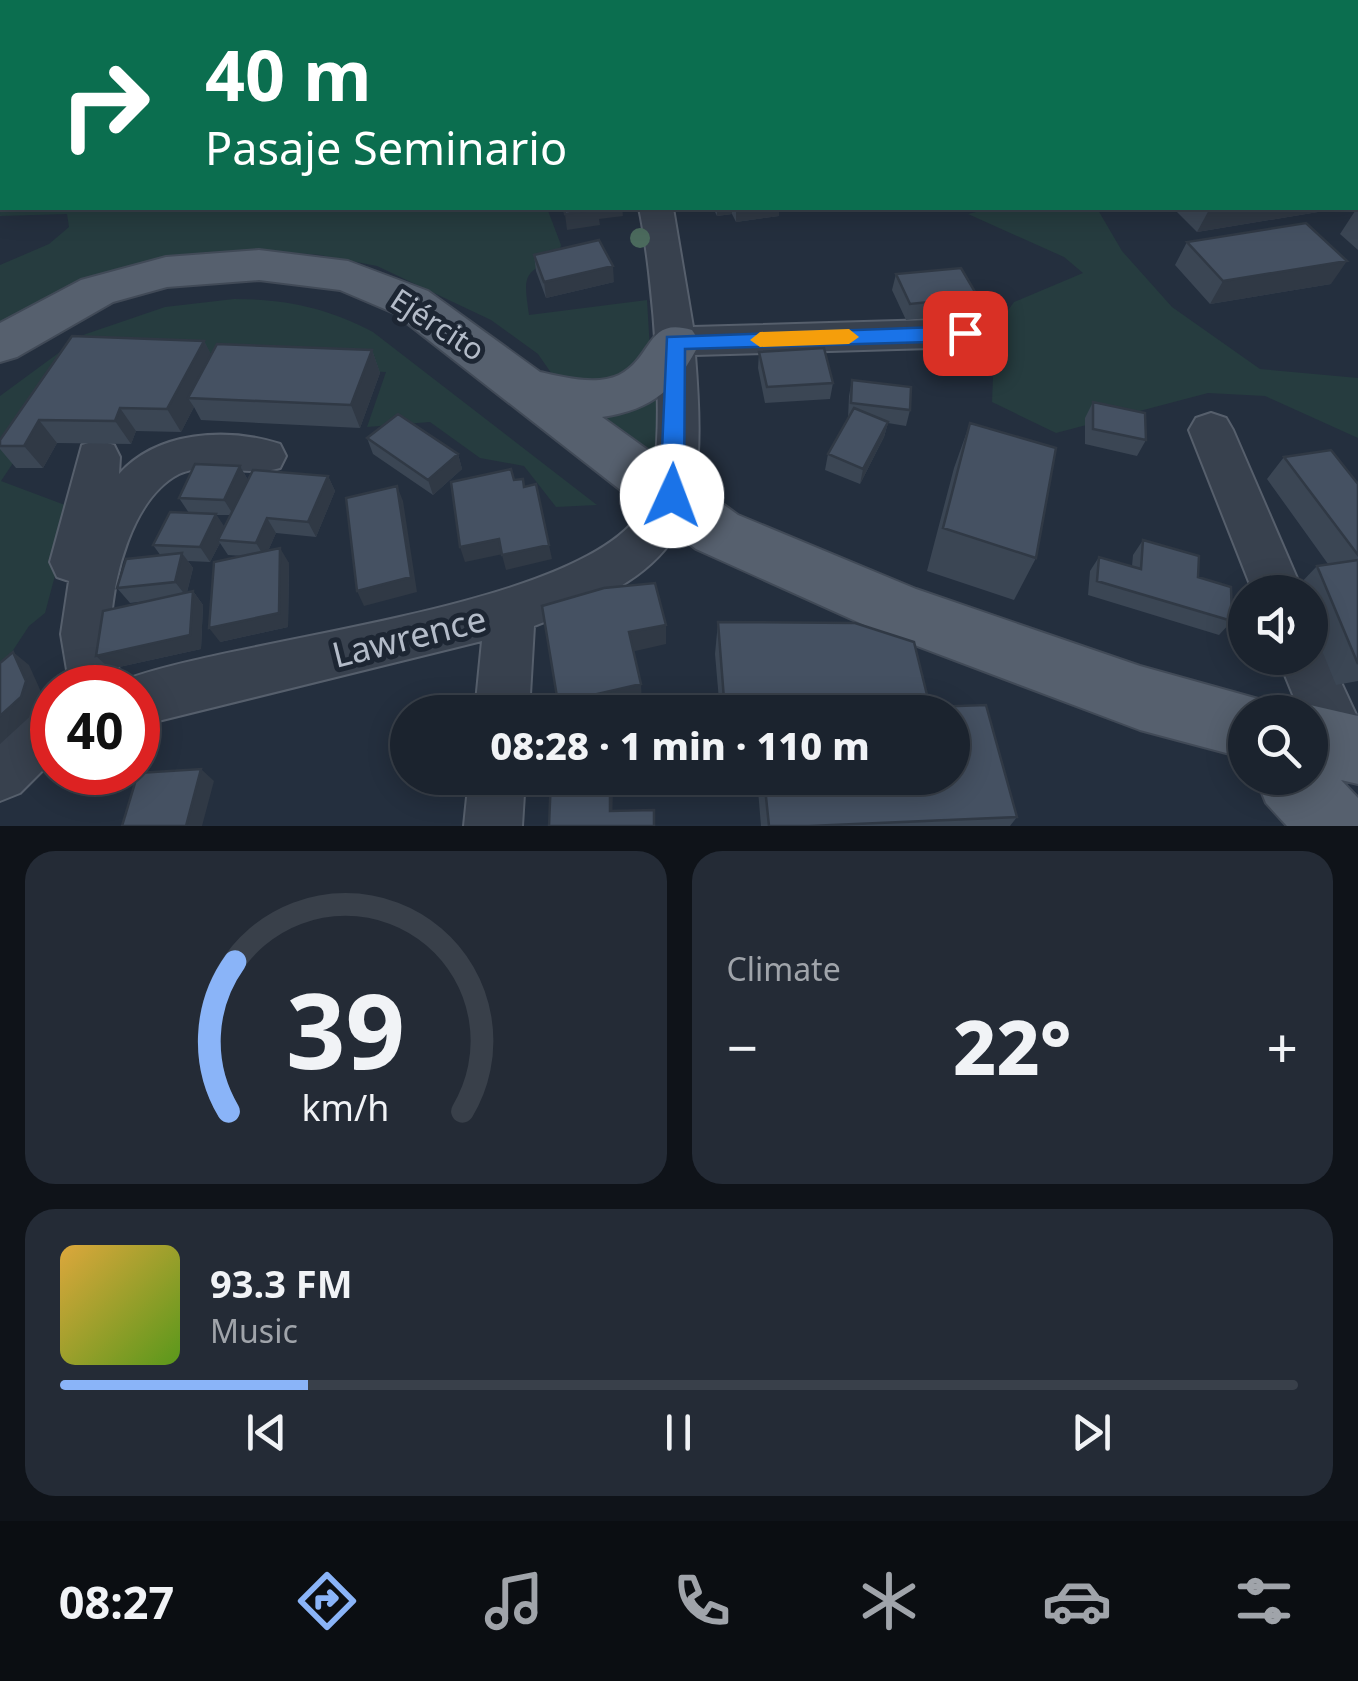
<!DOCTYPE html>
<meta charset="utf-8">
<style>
body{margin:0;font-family:"Noto Sans",sans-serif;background:#242b36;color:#f1f3f6;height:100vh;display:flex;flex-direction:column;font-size:38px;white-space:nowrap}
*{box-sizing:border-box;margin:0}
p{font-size:32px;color:#a0a4aa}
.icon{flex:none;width:55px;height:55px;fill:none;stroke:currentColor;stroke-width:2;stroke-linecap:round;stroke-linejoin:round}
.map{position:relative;height:826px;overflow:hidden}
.sheet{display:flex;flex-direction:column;gap:25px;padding:25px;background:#0f1319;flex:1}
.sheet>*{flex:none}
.banner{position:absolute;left:0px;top:0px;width:1360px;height:210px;box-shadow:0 5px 25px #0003,0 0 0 2px #39404a;background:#0b6e4f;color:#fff;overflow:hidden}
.fabs{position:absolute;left:1228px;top:575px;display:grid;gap:20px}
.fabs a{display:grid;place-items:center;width:100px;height:100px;border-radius:50%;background:#1b232e;box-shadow:0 5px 25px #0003,0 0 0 2px #39404a;font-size:50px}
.speed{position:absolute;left:30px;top:665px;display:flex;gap:20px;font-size:50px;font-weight:700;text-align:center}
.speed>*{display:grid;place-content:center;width:130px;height:130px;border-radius:50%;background:#1b232e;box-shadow:0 5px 25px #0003,0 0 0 2px #39404a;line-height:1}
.speed .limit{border:15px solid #d22;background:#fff;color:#111}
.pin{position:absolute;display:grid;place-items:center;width:85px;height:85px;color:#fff;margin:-42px;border-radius:20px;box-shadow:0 5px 15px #0006}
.me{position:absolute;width:110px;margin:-55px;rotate:2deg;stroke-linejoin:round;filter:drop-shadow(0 0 8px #0008)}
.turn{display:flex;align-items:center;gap:35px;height:210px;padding:0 40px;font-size:45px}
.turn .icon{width:130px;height:130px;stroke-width:2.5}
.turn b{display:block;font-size:70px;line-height:85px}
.big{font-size:75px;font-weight:800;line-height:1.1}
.sheet .card{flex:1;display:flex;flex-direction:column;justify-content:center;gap:15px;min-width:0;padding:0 35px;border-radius:30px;background:#242b36}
.sheet .dial{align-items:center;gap:0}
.dial svg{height:260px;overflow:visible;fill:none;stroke:#39404a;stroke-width:7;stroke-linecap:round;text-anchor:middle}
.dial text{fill:#f1f3f6;stroke:none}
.song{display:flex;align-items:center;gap:30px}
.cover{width:120px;height:120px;border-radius:15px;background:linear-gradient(135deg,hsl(40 70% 55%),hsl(90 70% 35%))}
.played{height:10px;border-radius:5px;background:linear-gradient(90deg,#8ab4f8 20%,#39404a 20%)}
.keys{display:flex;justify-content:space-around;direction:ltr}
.heat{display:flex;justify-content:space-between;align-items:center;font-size:55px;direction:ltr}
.sheet .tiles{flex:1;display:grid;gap:25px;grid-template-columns:1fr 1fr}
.card:last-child{grid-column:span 2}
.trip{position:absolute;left:390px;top:695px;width:580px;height:100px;border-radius:50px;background:#1b232e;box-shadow:0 5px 25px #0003,0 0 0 2px #39404a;font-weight:800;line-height:100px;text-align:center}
.menu{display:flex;height:160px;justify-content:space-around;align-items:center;background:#0b0e12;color:#a0a4aa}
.menu .icon{width:70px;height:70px}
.menu .on{color:#8ab4f8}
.menu b{font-size:45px;color:#f1f3f6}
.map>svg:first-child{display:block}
.green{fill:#263c3f}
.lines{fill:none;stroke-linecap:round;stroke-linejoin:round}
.minor-casing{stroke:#565f6c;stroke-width:4}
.major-casing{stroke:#414a57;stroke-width:4}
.minor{fill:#38414e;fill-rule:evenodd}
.major{fill:#56606e;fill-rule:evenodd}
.tree{fill:#4b6a5d}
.wall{fill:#3b4654;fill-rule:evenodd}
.shaded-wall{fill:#303945}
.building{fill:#455162;stroke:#303945;stroke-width:2.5}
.route{fill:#1a73e8;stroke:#114b97;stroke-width:2.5}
.slow{fill:#f59e0b}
.labels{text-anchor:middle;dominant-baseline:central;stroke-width:10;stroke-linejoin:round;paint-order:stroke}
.street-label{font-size:30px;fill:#b4bcc9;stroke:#1d2633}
.near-street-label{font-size:35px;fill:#b4bcc9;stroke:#1d2633}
</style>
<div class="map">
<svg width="1358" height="826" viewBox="0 0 1358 826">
<rect width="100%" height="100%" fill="#242f3e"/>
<!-- green -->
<path class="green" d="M2 100V208H547L561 245 558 258C521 272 524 278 529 315L647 300 650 350 622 383 556 380 538 354 491 320 377 266 320 255 271 251 197 255 0 327V265L49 244 69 227 67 214 0 216Z
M992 208 1098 210 1122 251 1172 307 1260 369 1358 378V438L1265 396 1208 393 1056 433 992 402 995 328 1014 302 1083 273 1064 257 968 214Z
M234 299C285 299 328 308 373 332L597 505 556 507 524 466 480 458 430 422 367 427 386 372 83 358 1 481 73 508 45 613 29 626 0 670V396L83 335 165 307Z
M661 393 659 468 584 414Z"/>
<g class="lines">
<!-- minor casing -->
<g class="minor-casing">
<path id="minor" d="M364 0H390V2H364Z
M572 0H598V2H572Z
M639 208H673L693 327 965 319 979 323 985 333 979 343 965 347 695 355C708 516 693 567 534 626L529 712H475L482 641 138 726V688H70L61 634 69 581 57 577 50 562 82 445 98 440 114 445 120 457 119 474C157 431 227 427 280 444L286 456 280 468C248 478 209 460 179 474 132 498 112 579 111 627 111 645 117 663 122 681 232 637 598 609 646 503 670 451 652 267 639 208Z
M1211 413 1226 418 1233 430 1303 592H1253L1189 430 1196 418Z
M1310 636 1322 641 1358 719V767L1342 773 1322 765 1310 736V712H1300L1278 658H1310Z
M52 697V761L20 793 0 801V735L33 705Z
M469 778H525L522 826H464Z"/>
</g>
<!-- major casing -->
<g class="major-casing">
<path id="major" d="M259 250 348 261 428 291 540 372C563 377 596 386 619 375 654 357 646 316 692 330L700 342C678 387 653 410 602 417L738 515 916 589 1140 666 1269 702 1274 712H1245V758L1140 730 880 632 696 549 394 313 340 290 259 280 167 287 113 302 17 357 0 362V323L81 280 166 257Z
M1310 705 1358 716V784L1341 780 1358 798V826H1287L1266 803 1256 778H1310V712H1293Z"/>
</g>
<!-- minor -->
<use href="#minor" class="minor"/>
<!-- major -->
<use href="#major" class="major"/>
</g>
<!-- trees -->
<circle class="tree" cx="640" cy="238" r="10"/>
<!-- wall -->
<path class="wall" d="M0 0H146L145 2H2V46H0Z
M899 0H1068L1070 2H901Z
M1083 0H1278L1282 2H1086Z
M713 208H779V216L736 222 732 214 717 216Z
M1173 208H1342L1197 232Z
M1358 210V250L1340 234 1355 211Z
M1187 242 1331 284 1210 304 1175 265Z
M534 255 614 282 546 298 536 271Z
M896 274 978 297 972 313 906 320 892 290Z
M204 341 211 355 372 350 380 373 360 428 201 420 194 407 181 432 136 431 131 444 57 443 43 468H16L0 449V440Z
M759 352 833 383 830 399 765 403 758 368Z
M852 380 910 410 906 426 888 423 884 437 860 484 825 470 828 454 848 418 849 396Z
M1093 402 1146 440 1137 456 1085 444V418Z
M970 423 1036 558 1014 600 927 571 954 468Z
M367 438 458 454 462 469 433 495 373 454Z
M1284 457 1358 484V681L1336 685 1310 621V592H1299L1297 587 1317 566 1328 564 1267 479Z
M240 466 248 480 328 476 335 491 316 537 276 533 268 551 289 563 288 627 220 642 243 556 228 555 220 543 210 562 188 561 193 568 187 592 193 591 203 605 201 649 110 669 147 601 130 603 117 588 161 556 153 545 189 513 179 498ZM216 515H230L224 527Z
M1143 540 1198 577 1232 621 1219 635 1088 595 1090 571 1099 557 1132 566 1133 555Z
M718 622 855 623 914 642 930 707 986 705 1017 817 1010 826H761L757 778H952V712H720L715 654Z"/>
<!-- shaded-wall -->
<path class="shaded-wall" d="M93 0H146L145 2H94Z
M624 0H679V2H624Z
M1108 0H1145L1144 2H1107Z
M1169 0H1219L1218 2H1172Z
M597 208H622L623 216 599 219 600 225 567 230 565 214Z
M717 208H732V214L717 216Z
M736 208H779V216L736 222Z
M1210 208H1342L1197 232Z
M1347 261 1331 284 1210 304 1223 281Z
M613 266 614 282 546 298 544 282Z
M204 341 216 364 188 398 194 407 181 432 167 409Z
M372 350 380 373 360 428 351 405Z
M120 408 136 431 131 444 115 421Z
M39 420 57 443 43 468 24 446Z
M888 422 884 437 860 484 863 469Z
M458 454 462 469 433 495 428 480Z
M240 466 249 482 234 516 224 500Z
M328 476 335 491 316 537 308 522Z
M397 486 403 501 417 592 364 606 357 591Z
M216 514 226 529 218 540 220 543 210 562 200 547Z
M267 518 276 533 265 558 256 543Z
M499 539 503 554 465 562 460 547Z
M549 545 552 559 506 570 502 555Z
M280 548 289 563 288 627 220 642 209 628Z
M182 553 193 568 186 596 175 582Z
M193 591 203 605 201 649 110 669 96 656Z
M666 625V644L631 652 629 632Z
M13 652 29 665 42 694 37 710 0 744V716Z
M641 684 642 703 599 712H560L558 703Z
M201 769 214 781 202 826H186Z
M610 778 613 788 612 826 610 811Z"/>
<!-- building -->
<path class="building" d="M0 0H31L29 2H2V24H0Z
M316 0H352V1L316 2Z
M463 0H477L478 2H439Z
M514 0H554L555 2H493Z
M927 0H983L985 2H930Z
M996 0H1068L1070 2H992H998Z
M1169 0H1184L1187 2H1172Z
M1258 0H1278L1282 2H1262Z
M1349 0H1358V50V2H1329Z
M564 208H598V209L565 214Z
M1306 223 1347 261 1223 281 1187 242Z
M599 240 613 266 544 282 534 255Z
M961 268 978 297 910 304 896 274Z
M72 336 204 341 167 409 120 408 115 421 39 420 24 446H0V440Z
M217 344 372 350 351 405 188 398Z
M824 348 833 383 767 387 759 352Z
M852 380 911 387 910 410 851 403Z
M1093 402 1145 413 1146 440 1093 429Z
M854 408 888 422 863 469 828 454Z
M398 414 458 454 428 480 367 438Z
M970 423 1056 448 1036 558 943 528Z
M1331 450 1358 484V555L1284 457Z
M195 464 240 466 224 500 179 498Z
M511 469 514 480 523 479 524 487 536 484 549 545 502 555 499 539 460 547 451 482Z
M253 470 328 476 308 522 267 518 256 543 218 540Z
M397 486 411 577 357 591 346 498Z
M170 512 216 514 200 547 153 545Z
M1143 540 1199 556 1198 577 1231 587 1232 621 1097 581 1099 557 1141 569Z
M280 548 279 613 209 628 214 562Z
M182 553 175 582 117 588 126 559Z
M1358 560V664L1317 566Z
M655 583 666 625 629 632 641 684 558 703 542 606 604 588Z
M193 591 190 635 96 656 103 611Z
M718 622 855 623 914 642 930 707 986 705 1017 817 809 826H769L764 778H952V712H725Z
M13 652 26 681 21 697 0 716V663Z
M201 769 186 826H122L138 773Z
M551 778H610V811L654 810V826H549Z"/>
<!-- route -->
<path class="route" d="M965 326 975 333 965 341 685 349 684 496 681 503H663L660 496 667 337Z"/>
<!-- slow -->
<path class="slow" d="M849 329 859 337 849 344 760 347 750 340 760 332Z"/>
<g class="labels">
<!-- street labels -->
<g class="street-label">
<text transform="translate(438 324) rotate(33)">Ejército</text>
</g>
<!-- near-street labels -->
<g class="near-street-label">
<text transform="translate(409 636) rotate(-14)">Lawrence</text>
</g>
</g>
</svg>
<div class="fabs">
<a><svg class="icon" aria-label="sound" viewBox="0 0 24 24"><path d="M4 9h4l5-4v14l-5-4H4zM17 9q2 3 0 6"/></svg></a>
<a><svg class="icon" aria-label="search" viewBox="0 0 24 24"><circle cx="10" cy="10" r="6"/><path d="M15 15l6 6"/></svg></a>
</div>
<div class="speed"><div class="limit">40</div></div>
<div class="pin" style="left:965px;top:333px;background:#d93025"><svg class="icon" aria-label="arrive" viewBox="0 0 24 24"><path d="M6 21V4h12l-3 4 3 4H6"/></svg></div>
<svg class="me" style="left:672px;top:496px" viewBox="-20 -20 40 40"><circle r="19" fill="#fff"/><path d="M0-13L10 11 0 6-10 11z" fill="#1a73e8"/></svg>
<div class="trip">08:28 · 1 min · 110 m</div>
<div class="banner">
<div class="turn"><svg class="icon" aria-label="right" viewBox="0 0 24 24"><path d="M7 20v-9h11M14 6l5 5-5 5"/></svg><div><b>40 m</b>Pasaje Seminario</div></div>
</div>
</div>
<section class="sheet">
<div class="tiles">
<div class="card dial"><svg viewBox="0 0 100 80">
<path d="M14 69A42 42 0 1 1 86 69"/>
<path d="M14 69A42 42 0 0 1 16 23" stroke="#8ab4f8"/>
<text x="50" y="56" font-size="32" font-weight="700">39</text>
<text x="50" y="72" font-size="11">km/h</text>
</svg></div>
<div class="card"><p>Climate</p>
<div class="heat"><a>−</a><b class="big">22°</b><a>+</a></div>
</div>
<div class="card">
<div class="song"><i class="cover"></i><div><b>93.3 FM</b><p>Music</p></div></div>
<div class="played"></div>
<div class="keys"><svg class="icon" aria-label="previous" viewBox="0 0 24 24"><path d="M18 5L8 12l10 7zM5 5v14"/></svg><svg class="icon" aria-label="pause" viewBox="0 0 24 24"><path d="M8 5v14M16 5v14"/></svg><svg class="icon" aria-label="next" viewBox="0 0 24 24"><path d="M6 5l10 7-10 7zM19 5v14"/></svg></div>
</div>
</div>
</section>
<nav class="menu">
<b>08:27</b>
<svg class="icon on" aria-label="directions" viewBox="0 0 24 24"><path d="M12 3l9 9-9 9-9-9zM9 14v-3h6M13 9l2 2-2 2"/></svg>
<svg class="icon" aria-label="music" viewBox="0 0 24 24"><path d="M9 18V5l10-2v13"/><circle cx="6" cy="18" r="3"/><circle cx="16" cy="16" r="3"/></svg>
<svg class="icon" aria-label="phone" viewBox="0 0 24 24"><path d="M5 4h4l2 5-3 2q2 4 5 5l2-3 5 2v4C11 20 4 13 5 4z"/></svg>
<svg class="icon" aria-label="climate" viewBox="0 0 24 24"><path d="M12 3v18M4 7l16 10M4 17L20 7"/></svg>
<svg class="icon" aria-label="car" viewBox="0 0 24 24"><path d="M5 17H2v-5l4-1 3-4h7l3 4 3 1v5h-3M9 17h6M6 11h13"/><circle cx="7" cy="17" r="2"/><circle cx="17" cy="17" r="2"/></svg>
<svg class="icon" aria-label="filters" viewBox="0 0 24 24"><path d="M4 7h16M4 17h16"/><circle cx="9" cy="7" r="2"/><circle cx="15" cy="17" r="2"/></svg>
</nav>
